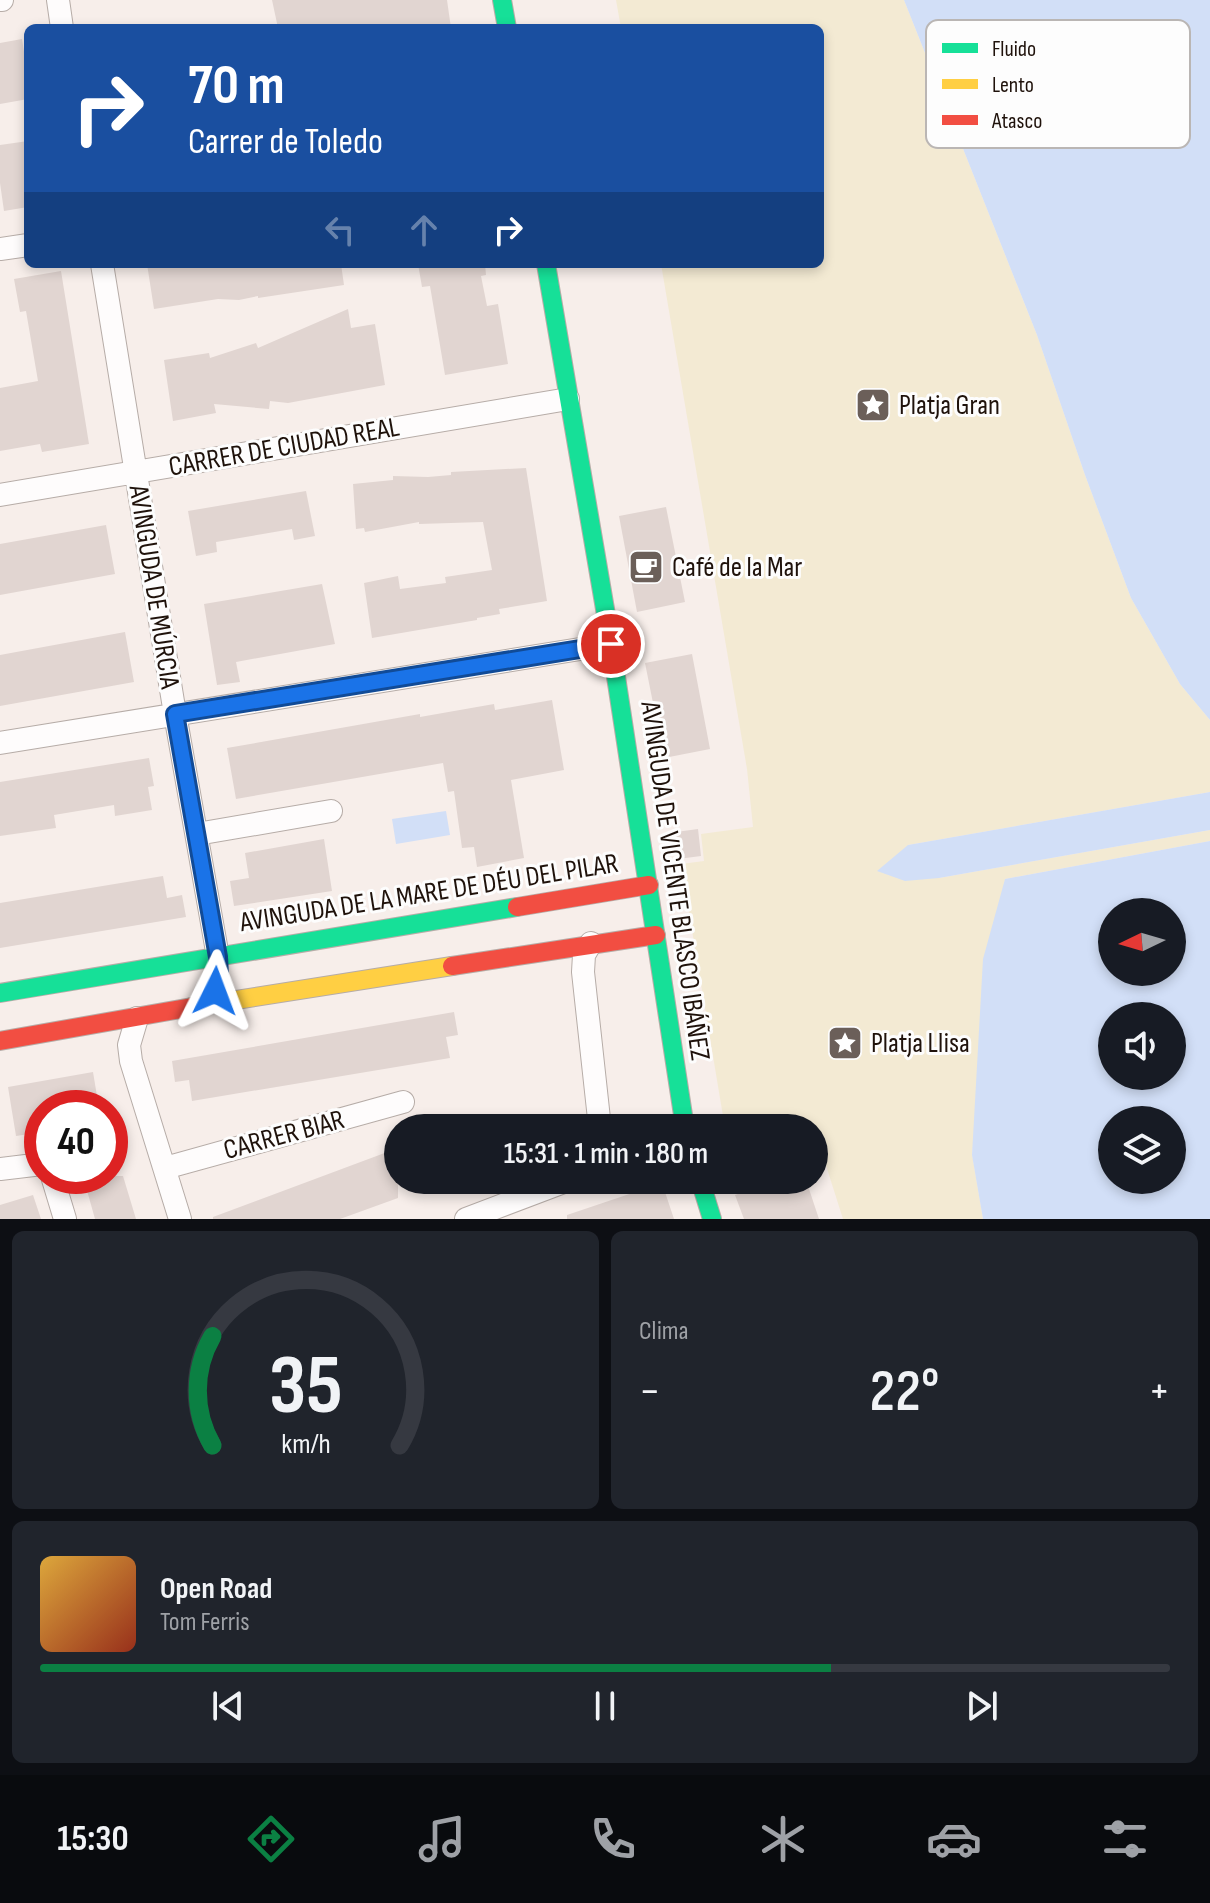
<!DOCTYPE html>
<html lang="es">
<meta charset="utf-8">
<style>
body{margin:0;font-family:"Sofia Sans Condensed",sans-serif;background:#20242c;color:#f1f3f6;height:100vh;display:flex;flex-direction:column;font-size:30px;white-space:nowrap}
*{box-sizing:border-box;margin:0}
p{font-size:26px;color:#9ea1a6}
.icon{flex:none;width:44px;height:44px;fill:none;stroke:currentColor;stroke-width:2;stroke-linecap:round;stroke-linejoin:round}
.map{position:relative;height:1219px;overflow:hidden}
.sheet{display:flex;flex-direction:column;gap:12px;padding:12px;background:#0d0f14;flex:1}
.sheet>*{flex:none}
.guide{position:absolute;left:24px;top:24px;width:800px;height:244px;border-radius:12px;box-shadow:0 4px 12px #0003;background:#1a4fa0;color:#fff;overflow:hidden}
.needle{width:52px;rotate:265deg}
.fabs{position:absolute;left:1098px;top:898px;display:grid;gap:16px}
.fabs a{display:grid;place-items:center;width:88px;height:88px;border-radius:50%;background:#171b24;box-shadow:0 4px 12px #0003;font-size:40px}
.speed{position:absolute;left:24px;top:1090px;display:flex;gap:16px;font-size:40px;font-weight:700;text-align:center}
.speed>*{display:grid;place-content:center;width:104px;height:104px;border-radius:50%;background:#171b24;box-shadow:0 4px 12px #0003;line-height:1}
.speed .limit{border:12px solid #d22;background:#fff;color:#111}
.pin{position:absolute;display:grid;place-items:center;width:68px;height:68px;color:#fff;margin:-34px;border:4px solid #fff;border-radius:50%;box-shadow:0 2px 8px #0007}
.me{position:absolute;width:88px;margin:-44px;rotate:3deg;stroke-linejoin:round;filter:drop-shadow(0 0 6px #0008)}
.turn{display:flex;align-items:center;gap:28px;height:168px;padding:0 32px;font-size:36px}
.turn .icon{width:104px;height:104px;stroke-width:2.5}
.turn b{display:block;font-size:56px;line-height:68px}
.lanes{display:flex;align-items:center;height:76px;padding:0 32px;background:#0003;justify-content:center;gap:40px;direction:ltr}
.lanes .off{opacity:.35}
.big{font-size:60px;font-weight:600;line-height:1.1}
.sheet .widget{flex:1;display:flex;flex-direction:column;justify-content:center;gap:12px;min-width:0;padding:0 28px;border-radius:12px;background:#20242c}
.sheet .dial{align-items:center;gap:0}
.dial svg{height:208px;overflow:visible;fill:none;stroke:#363941;stroke-width:7;stroke-linecap:round;text-anchor:middle}
.dial text{fill:#f1f3f6;stroke:none}
.song{display:flex;align-items:center;gap:24px}
.cover{width:96px;height:96px;border-radius:12px;background:linear-gradient(135deg,hsl(40 70% 55%),hsl(10 70% 35%))}
.played{height:8px;border-radius:4px;background:linear-gradient(90deg,#0b8043 70%,#363941 70%)}
.keys{display:flex;justify-content:space-around;direction:ltr}
.heat{display:flex;justify-content:space-between;align-items:center;font-size:44px;direction:ltr}
.sheet .tiles{flex:1;display:grid;gap:12px;grid-template-columns:1fr 1fr}
.widget:last-child{grid-column:span 2}
.trip{position:absolute;left:384px;top:1114px;width:444px;height:80px;border-radius:40px;background:#171b24;box-shadow:0 4px 12px #0003;font-weight:600;line-height:80px;text-align:center}
.tabs{display:flex;height:128px;justify-content:space-around;align-items:center;background:#090b0e;color:#9ea1a6}
.tabs .icon{width:56px;height:56px}
.tabs .on{color:#0b8043}
.tabs b{font-size:36px;color:#f1f3f6}
.map>svg:first-child{display:block}
.sand{fill:#f3ead3}
.water{fill:#d2dff7;fill-rule:evenodd}
.building{fill:#e1d5d1}
.lines{fill:none;stroke-linecap:round;stroke-linejoin:round}
.street-casing{stroke:#b6aca7;stroke-width:24}
.fast-casing{stroke:#b6aca7;stroke-width:20}
.slow-casing{stroke:#b6aca7;stroke-width:20}
.jam-casing{stroke:#b6aca7;stroke-width:20}
.street{stroke:#fefcfc;stroke-width:22}
.fast{stroke:#16e098;stroke-width:18}
.slow{stroke:#ffcf43;stroke-width:18}
.jam{stroke:#f24e42;stroke-width:18}
.route-casing{stroke:#114b97;stroke-width:20}
.route{stroke:#1a73e8;stroke-width:14}
.labels{text-anchor:middle;dominant-baseline:central;stroke-width:6;stroke-linejoin:round;paint-order:stroke}
.poi-label{font-size:28px;fill:#1f120b;stroke:#fdfdfd;text-anchor:start}
.street-label{font-size:28px;fill:#1f120b;stroke:#fdfdfd}
.key{fill:#fdfdfd;stroke:#bab6b4;stroke-width:2}
.key-label{font-size:22px;fill:#1f120b}
</style>
<div class="map">
<svg width="1210" height="1219" viewBox="0 0 1210 1219">
<rect width="100%" height="100%" fill="#f7eeea"/>
<!-- sand -->
<path class="sand" d="M616 0H904L1037 335 1085 475 1131 598 1180 684 1210 720V792L908 845 939 878 1210 830V841L1005 879 972 1154 983 1219H843L823 1156 814 1159V1128H725L681 864 704 861 701 834 753 827 747 769 661 264H820V28H621Z"/>
<!-- water -->
<path class="water" d="M904 0H1210V720L1180 684 1131 598 1085 475 1037 335Z
M1210 792V830L939 878 905 881 877 871 908 845Z
M446 811 450 835 396 844 392 819Z
M1210 841V1219H983L972 1155 983 959 1005 879ZM1112 912H1172V972H1112ZM1112 1016H1172V1076H1112ZM1112 1120H1172V1180H1112Z"/>
<!-- building -->
<path class="building" d="M272 0H447L451 28H278Z
M22 39 28 77V99L0 104V43Z
M28 141V207L4 211 0 183V145Z
M147 264H341L344 285 258 298V296L239 300 218 299 154 309Z
M418 264H485L486 275 481 276 487 306 498 304 508 364 445 375 430 286 422 287Z
M61 271 89 444 42 452 40 444 0 451V388L38 381 26 311 20 312 14 279Z
M348 309 351 328 375 324 385 385 288 403 270 401 269 409 214 404 216 413 173 421 164 360 209 353 210 358 256 343 258 348Z
M526 468 547 601 499 609 500 614 477 618V620L372 638 364 583 398 576 400 589 446 583 445 577 492 570 483 522 419 524V522L365 532 364 528 356 529 353 484 393 480V476L428 477 451 475V472Z
M306 491 315 536 294 540 292 529 216 542 217 552 196 556 188 511Z
M666 507 685 602 637 612 619 516Z
M106 525 115 574 0 595V544Z
M322 584 335 644 236 662 240 682 217 685 204 604Z
M125 632 134 682 0 706V655Z
M692 654 710 749 664 758 645 663Z
M552 700 564 770 511 780 524 858 477 867 474 847 462 848 454 791 448 792 443 763 236 799 227 748 420 714V717L494 704 495 710Z
M149 758 154 786 148 787 152 810 115 816 114 805 54 815 56 828 0 836V782Z
M698 829 701 856 678 859 676 832Z
M324 839 332 891 234 906 230 881 249 878 245 853Z
M163 876 167 898 182 895 186 917 0 948V903Z
M454 1012 458 1035 446 1037 450 1058 192 1101 189 1080 175 1082 172 1061Z
M93 1072 99 1108H42V1132L16 1136 8 1087Z
M398 1148V1198L340 1219H213V1217Z
M83 1176H123L136 1219H95Z
M776 1180H806L819 1219H744L735 1195Z
M662 1183 674 1219H567V1215Z
M33 1195 41 1219H0V1205Z"/>
<g class="lines">
<!-- street casing -->
<g class="street-casing">
<path id="street" d="M0 0H2
M58 0 62 28
M0 249 28 245
M102 264 175 714 218 957
M0 495 568 399
M0 743 611 644
M197 834 331 811
M591 943 584 955 583 972 600 1128
M137 1018 129 1045 131 1061 180 1219
M165 1168 403 1102
M0 1169 42 1164
M52 1176 65 1219
M466 1219 569 1180"/>
</g>
<!-- fast casing -->
<g class="fast-casing">
<path id="fast" d="M502 0 507 28
M546 264 611 644 685 1128
M0 993 517 907
M700 1180 712 1219"/>
</g>
<!-- slow casing -->
<g class="slow-casing">
<path id="slow" d="M192 1007 452 966"/>
</g>
<!-- jam casing -->
<g class="jam-casing">
<path id="jam" d="M517 907 649 885
M452 966 656 935
M0 1041 192 1007"/>
</g>
<!-- street -->
<use href="#street" class="street"/>
<!-- fast -->
<use href="#fast" class="fast"/>
<!-- slow -->
<use href="#slow" class="slow"/>
<!-- jam -->
<use href="#jam" class="jam"/>
</g>
<g class="lines">
<!-- route casing -->
<g class="route-casing">
<path id="route" d="M215 991 219 976 218 957 175 714 611 644"/>
</g>
<!-- route -->
<use href="#route" class="route"/>
</g>
<!-- icons -->
<defs>
<g id="sight-square" transform="scale(1.8)"><rect x="-9" y="-9" width="18" height="18" rx="4" fill="#6b5f59" stroke="#fdfdfd"/><path d="M0-6L1.8-2.2L6-1.7L2.9 1.2L3.7 5.4L0 3.3L-3.7 5.4L-2.9 1.2L-6-1.7L-1.8-2.2Z" fill="#fff"/></g>
<g id="cafe-square" transform="scale(1.8)"><rect x="-9" y="-9" width="18" height="18" rx="4" fill="#6b5f59" stroke="#fdfdfd"/><path d="M-5.5-4.5H6V0H3Q3 3.5 0 3.5H-2.5Q-5.5 3.5-5.5 0ZM3-3.2v2h1.7v-2ZM-6 4.5H4V6H-6Z" fill="#fff"/></g>
</defs>
<g fill-rule="evenodd">
<use href="#sight-square" x="873" y="405"/>
<use href="#cafe-square" x="646" y="567"/>
<use href="#sight-square" x="845" y="1043"/>
</g>
<g class="labels">
<!-- poi labels -->
<g class="poi-label">
<text x="899" y="405">Platja Gran</text>
<text x="672" y="567">Café de la Mar</text>
<text x="871" y="1043">Platja Llisa</text>
</g>
<!-- street labels -->
<g class="street-label">
<text transform="translate(284 447) rotate(-10)">CARRER DE CIUDAD REAL</text>
<text transform="translate(154 587) rotate(81)">AVINGUDA DE MÚRCIA</text>
<text transform="translate(675 881) rotate(82)">AVINGUDA DE VICENTE BLASCO IBÁÑEZ</text>
<text transform="translate(429 893) rotate(-9)">AVINGUDA DE LA MARE DE DÉU DEL PILAR</text>
<text transform="translate(284 1135) rotate(-15)">CARRER BIAR</text>
</g>
</g>
<!-- legend -->
<rect x="926" y="20" width="264" height="128" rx="12" class="key"/>
<rect x="942" y="43" width="36" height="10" fill="#16e098"/>
<rect x="942" y="79" width="36" height="10" fill="#ffcf43"/>
<rect x="942" y="115" width="36" height="10" fill="#f24e42"/>
<g class="key-label">
<text x="992" y="56">Fluido</text>
<text x="992" y="92">Lento</text>
<text x="992" y="128">Atasco</text>
</g>
</svg>
<div class="fabs">
<a><svg class="needle" viewBox="-14 -14 28 28"><path d="M0-13l5 13h-10z" fill="#e53935"/><path d="M0 13l5-13h-10z" fill="#9ea1a6"/></svg></a>
<a><svg class="icon" aria-label="sound" viewBox="0 0 24 24"><path d="M4 9h4l5-4v14l-5-4H4zM17 9q2 3 0 6"/></svg></a>
<a><svg class="icon" aria-label="layers" viewBox="0 0 24 24"><path d="M12 4l9 5-9 5-9-5zM3 14l9 5 9-5"/></svg></a>
</div>
<div class="speed"><div class="limit">40</div></div>
<div class="pin" style="left:611px;top:644px;background:#d93025"><svg class="icon" aria-label="arrive" viewBox="0 0 24 24"><path d="M6 21V4h12l-3 4 3 4H6"/></svg></div>
<svg class="me" style="left:215px;top:991px" viewBox="-20 -20 40 40"><path d="M0-17L14 15 0 8-14 15z" fill="#1a73e8" stroke="#fff" stroke-width="4"/></svg>
<div class="trip">15:31 · 1 min · 180 m</div>
<div class="guide">
<div class="turn"><svg class="icon" aria-label="right" viewBox="0 0 24 24"><path d="M7 20v-9h11M14 6l5 5-5 5"/></svg><div><b>70 m</b>Carrer de Toledo</div></div>
<div class="lanes"><svg class="icon off" aria-label="left" viewBox="0 0 24 24"><path d="M17 20v-9H6M10 6l-5 5 5 5"/></svg><svg class="icon off" aria-label="ahead" viewBox="0 0 24 24"><path d="M12 20V5M6 11l6-6 6 6"/></svg><svg class="icon" aria-label="right" viewBox="0 0 24 24"><path d="M7 20v-9h11M14 6l5 5-5 5"/></svg></div>
</div>
</div>
<section class="sheet">
<div class="tiles">
<div class="widget dial"><svg viewBox="0 0 100 80">
<path d="M14 69A42 42 0 1 1 86 69"/>
<path d="M14 69A42 42 0 0 1 14 27" stroke="#0b8043"/>
<text x="50" y="56" font-size="32" font-weight="700">35</text>
<text x="50" y="72" font-size="11">km/h</text>
</svg></div>
<div class="widget"><p>Clima</p>
<div class="heat"><a>−</a><b class="big">22°</b><a>+</a></div>
</div>
<div class="widget">
<div class="song"><i class="cover"></i><div><b>Open Road</b><p>Tom Ferris</p></div></div>
<div class="played"></div>
<div class="keys"><svg class="icon" aria-label="previous" viewBox="0 0 24 24"><path d="M18 5L8 12l10 7zM5 5v14"/></svg><svg class="icon" aria-label="pause" viewBox="0 0 24 24"><path d="M8 5v14M16 5v14"/></svg><svg class="icon" aria-label="next" viewBox="0 0 24 24"><path d="M6 5l10 7-10 7zM19 5v14"/></svg></div>
</div>
</div>
</section>
<nav class="tabs">
<b>15:30</b>
<svg class="icon on" aria-label="directions" viewBox="0 0 24 24"><path d="M12 3l9 9-9 9-9-9zM9 14v-3h6M13 9l2 2-2 2"/></svg>
<svg class="icon" aria-label="music" viewBox="0 0 24 24"><path d="M9 18V5l10-2v13"/><circle cx="6" cy="18" r="3"/><circle cx="16" cy="16" r="3"/></svg>
<svg class="icon" aria-label="phone" viewBox="0 0 24 24"><path d="M5 4h4l2 5-3 2q2 4 5 5l2-3 5 2v4C11 20 4 13 5 4z"/></svg>
<svg class="icon" aria-label="climate" viewBox="0 0 24 24"><path d="M12 3v18M4 7l16 10M4 17L20 7"/></svg>
<svg class="icon" aria-label="car" viewBox="0 0 24 24"><path d="M5 17H2v-5l4-1 3-4h7l3 4 3 1v5h-3M9 17h6M6 11h13"/><circle cx="7" cy="17" r="2"/><circle cx="17" cy="17" r="2"/></svg>
<svg class="icon" aria-label="filters" viewBox="0 0 24 24"><path d="M4 7h16M4 17h16"/><circle cx="9" cy="7" r="2"/><circle cx="15" cy="17" r="2"/></svg>
</nav>
